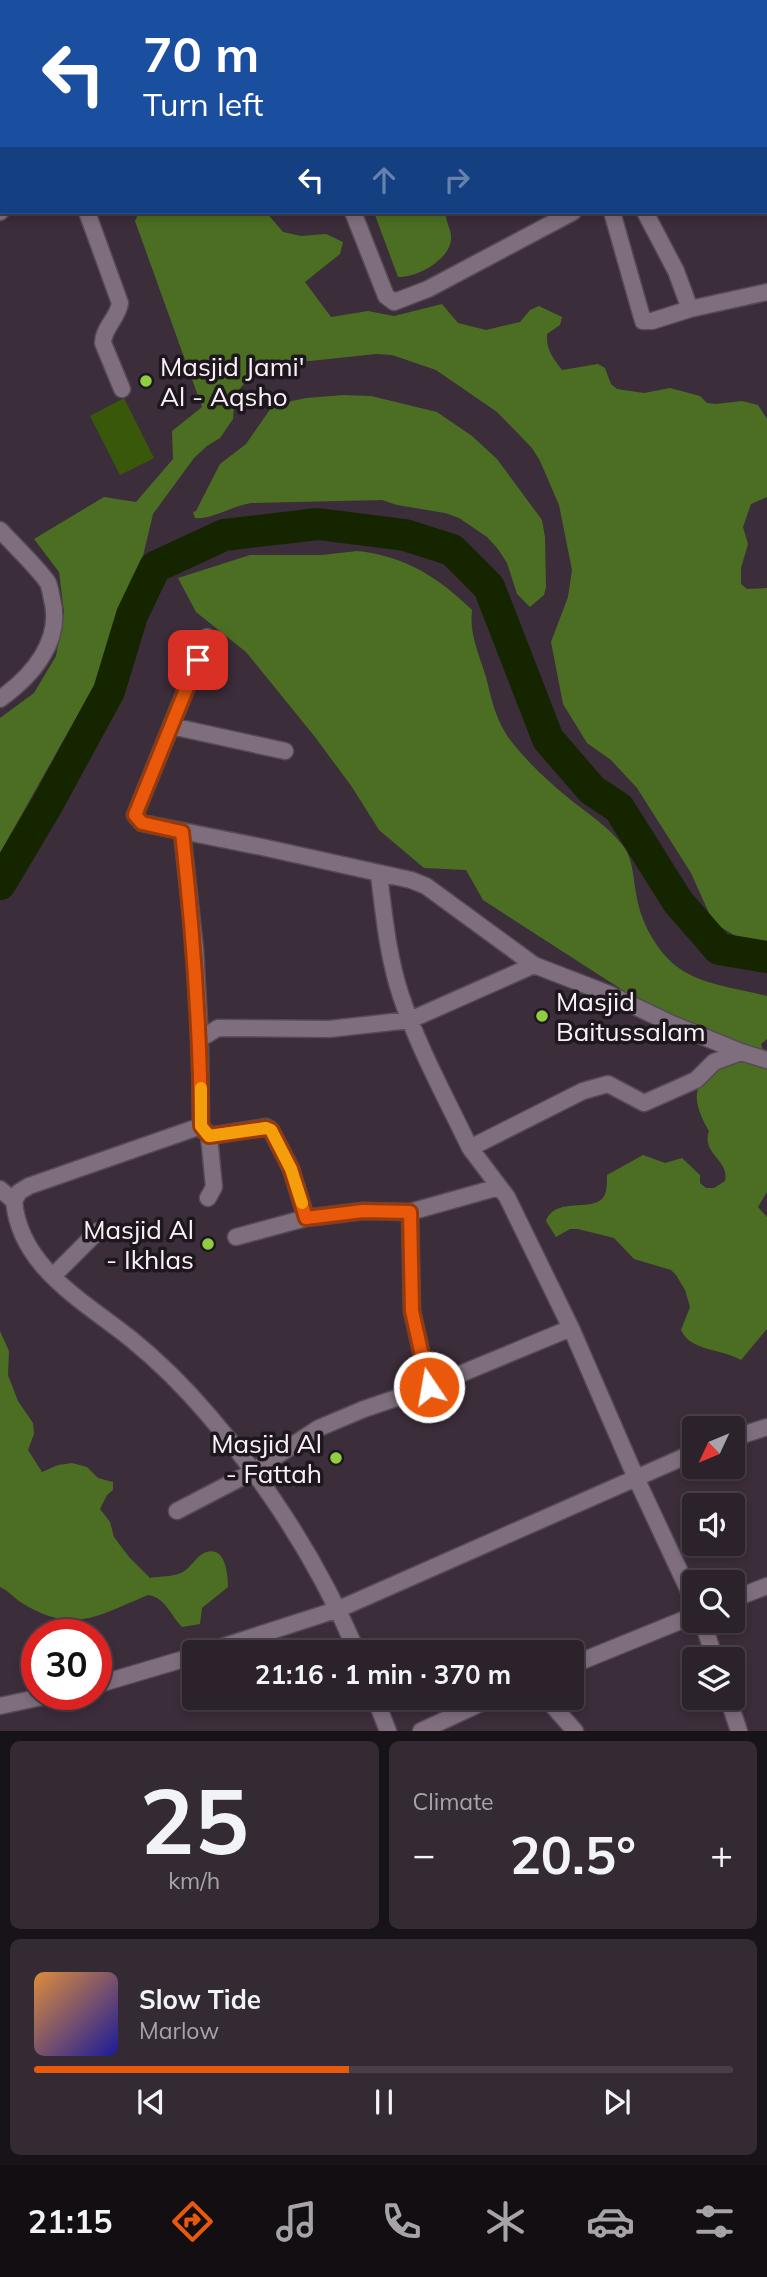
<!DOCTYPE html>
<meta charset="utf-8">
<style>
body{margin:0;font-family:Mulish,sans-serif;background:#342a34;color:#f1f3f6;height:100vh;display:flex;flex-direction:column;font-size:26px;white-space:nowrap}
*{box-sizing:border-box;margin:0}
p{font-size:23px;color:#a6a4a9}
.icon{flex:none;width:38px;height:38px;fill:none;stroke:currentColor;stroke-width:2;stroke-linecap:round;stroke-linejoin:round}
.map{position:relative;height:1731px;overflow:hidden}
.details{display:flex;flex-direction:column;gap:10px;padding:10px;background:#181318;flex:1}
.details>*{flex:none}
.hud{position:absolute;left:0px;top:0px;width:768px;height:214px;box-shadow:0 4px 10px #0003,0 0 0 2px #483f48;background:#1a4fa0;color:#fff;overflow:hidden}
.needle{width:46px;rotate:226deg}
.buttons{position:absolute;left:682px;top:1416px;display:grid;gap:14px}
.buttons a{display:grid;place-items:center;width:63px;height:63px;border-radius:7px;background:#2c222c;box-shadow:0 4px 10px #0003,0 0 0 2px #483f48;font-size:35px}
.speed{position:absolute;left:21px;top:1619px;display:flex;gap:14px;font-size:35px;font-weight:700;text-align:center}
.speed>*{display:grid;place-content:center;width:91px;height:91px;border-radius:50%;background:#2c222c;box-shadow:0 4px 10px #0003,0 0 0 2px #483f48;line-height:1}
.speed .limit{border:10px solid #d22;background:#fff;color:#111}
.pin{position:absolute;display:grid;place-items:center;width:60px;height:60px;color:#fff;margin:-30px;border-radius:14px;box-shadow:0 4px 10px #0006}
.me{position:absolute;width:77px;margin:-38px;rotate:348deg;stroke-linejoin:round;filter:drop-shadow(0 0 5px #0008)}
.turn{display:flex;align-items:center;gap:24px;height:147px;padding:0 28px;font-size:32px}
.turn .icon{width:91px;height:91px;stroke-width:2.5}
.turn b{display:block;font-size:49px;line-height:60px}
.lanes{display:flex;align-items:center;height:66px;padding:0 28px;background:#0003;justify-content:center;gap:35px;direction:ltr}
.lanes .off{opacity:.35}
.big{font-size:52px;font-weight:700;line-height:1.1}
.details .widget{flex:1;display:flex;flex-direction:column;justify-content:center;gap:10px;min-width:0;padding:0 24px;border-radius:10px;background:#342a34}
.details .dial{align-items:center;gap:0}
.dial b{font-size:91px;line-height:1}
.song{display:flex;align-items:center;gap:21px}
.cover{width:84px;height:84px;border-radius:10px;background:linear-gradient(135deg,hsl(30 70% 55%),hsl(240 70% 35%))}
.played{height:7px;border-radius:4px;background:linear-gradient(90deg,#ea580c 45%,#483f48 45%)}
.keys{display:flex;justify-content:space-around;direction:ltr}
.heat{display:flex;justify-content:space-between;align-items:center;font-size:38px;direction:ltr}
.details .tiles{flex:1;display:grid;gap:10px;grid-template-columns:1fr 1fr}
.widget:last-child{grid-column:span 2}
.trip{position:absolute;left:182px;top:1640px;width:402px;height:70px;border-radius:7px;background:#2c222c;box-shadow:0 4px 10px #0003,0 0 0 2px #483f48;font-weight:700;line-height:70px;text-align:center}
.tabs{display:flex;height:112px;justify-content:space-around;align-items:center;background:#120e12;color:#a6a4a9}
.tabs .icon{width:49px;height:49px}
.tabs .selected{color:#ea580c}
.tabs b{font-size:32px;color:#f1f3f6}
.map>svg:first-child{display:block}
.green{fill:#39580a}
.forest{fill:#4c6e22}
.lines{fill:none;stroke-linecap:round;stroke-linejoin:round}
.river{stroke:#142500;stroke-width:32}
.minor-casing{stroke:#554a55;stroke-width:19}
.minor{stroke:#7f6f7e;stroke-width:16}
.route-casing{stroke:#983908;stroke-width:18}
.route{stroke:#ea580c;stroke-width:12}
.slow{stroke:#f59e0b;stroke-width:12}
.poi-dot{fill:#90cd41;stroke:#1e181e;stroke-width:2.5}
.labels{text-anchor:middle;dominant-baseline:central;stroke-width:7;stroke-linejoin:round;paint-order:stroke}
.poi-label{font-size:26px;fill:#f9f0f8;stroke:#1e181e;text-anchor:start}
</style>
<div class="map">
<svg width="767" height="1731" viewBox="0 0 767 1731">
<rect width="100%" height="100%" fill="#3b2d3a"/>
<!-- green -->
<path class="green" d="M124 398 154 458 120 475 90 416Z"/>
<!-- forest -->
<path class="forest" d="M139 212H266L283 232 301 236 326 234 343 242 340 254 305 282 331 317 368 311 394 316 442 304 458 323 486 330 520 322 530 310 539 306 562 317 560 325 547 334C546 350 553 358 562 370L598 364 605 368 611 384 617 389 644 393 670 388 700 396 707 403 716 404 742 401 758 405 767 419V497L751 504 743 527 748 544 741 568V584L747 589 767 588V944L747 943 719 926 709 913 691 873 637 788 611 760 587 743 563 704 551 642 568 597 572 570 559 505 540 461 532 448 497 412 436 370 392 355 376 354 310 361 276 360 261 365 235 394 233 419 220 438 207 446 194 458 153 514 143 556 118 609 95 684 0 853V718L34 693 56 656 64 612 59 572 34 539 104 497 136 502 173 459 172 431 202 407 135 221Z
M379 212H446C445 222 452 230 451 239 450 260 416 278 398 277L375 215Z
M344 395 371 396 437 412 472 436 497 459 542 520 545 537 546 587 544 595 530 607 517 594 507 563 498 549 487 537 459 518 445 513 397 505 382 500 251 503C232 506 211 520 195 518L193 512 196 511 220 464 246 444 273 405 306 398Z
M357 551C405 556 438 577 472 610 469 634 479 654 486 677 490 694 494 711 502 727 515 752 550 783 572 801 590 815 610 828 624 847 633 860 633 877 636 893 640 920 655 949 676 966 698 984 740 989 767 996V1039L761 1044 767 1062V1192L758 1207 767 1217V1329L741 1360C721 1348 691 1352 681 1330L690 1307 685 1290 676 1275 671 1270 634 1259 614 1238 578 1229H570L556 1237 546 1221C557 1193 600 1217 606 1191 607 1186 607 1180 607 1175L643 1155 665 1163 682 1158 700 1175V1183L706 1188H714L725 1181C730 1160 701 1154 709 1131 703 1121 692 1100 699 1087 703 1079 714 1073 721 1068L708 1028 655 1011 483 900 466 870 424 868 379 830 352 787 315 737 246 652 196 612 178 578 250 555H322Z
M0 1331 9 1351 8 1375 18 1401 33 1423 34 1434 28 1450 42 1472 58 1465 72 1463 87 1467 98 1478 113 1482V1490L107 1495 100 1509 110 1522 114 1537 129 1557 150 1578C160 1576 175 1577 183 1572 191 1567 196 1557 204 1553 225 1544 228 1573 228 1587L202 1608 200 1624 182 1627C171 1616 165 1597 148 1595 99 1615 74 1635 22 1603 14 1598 9 1591 0 1587Z"/>
<g class="lines">
<!-- river -->
<path class="river" d="M0 884 47 805 109 691 132 615 155 567 224 535 318 524 405 535 452 550 489 587 548 739 592 790 619 808 678 902 719 949 767 957"/>
<!-- minor casing -->
<g class="minor-casing">
<path id="minor" d="M8 0V2
M206 0 207 2
M319 0V2
M520 0 521 2
M724 0 725 2
M585 2 589 0
M766 75 767 76
M766 135H767
M0 212 2 210
M87 212 120 303C118 318 103 328 103 343L122 389
M353 212 386 296 394 302 428 289 573 212
M612 212 643 321H652L690 309 767 292
M645 212 676 271 690 309
M0 530C12 543 40 570 48 583 50 588 51 594 52 599 63 641 32 676 0 699
M207 637 135 815 142 823 262 847 411 880 426 886 534 965 609 994 672 1024 741 1052 767 1060
M171 726 285 751
M182 832 195 949 200 1039
M379 875C384 915 388 957 401 996 419 1049 446 1098 470 1148L583 1091 608 1084 644 1103 696 1080 714 1062 741 1052
M201 1126 209 1136 266 1127 271 1130 291 1169 306 1218
M470 1148 507 1197 571 1328
M0 1189 14 1201
M208 1198 214 1187 209 1136
M236 1237 306 1218 363 1211 410 1212 499 1187
M53 1276 98 1231
M429 1387 571 1328 636 1478 695 1604
M733 1438 767 1427
M177 1511 252 1472 319 1428 364 1409 429 1387 412 1311 410 1212
M733 1599 767 1586
M702 1620 715 1659
M206 1652 339 1609 695 1452
M357 1652C321 1568 270 1487 210 1417 188 1391 157 1360 131 1339 84 1301 20 1268 14 1201L19 1192 29 1186 201 1126 200 1039 218 1028 329 1029 410 1020 534 965
M572 1665 695 1615
M96 1685 194 1656
M375 1698 388 1731
M546 1698 575 1731
M728 1698 739 1731
M0 1706 56 1694
M421 1731 492 1698"/>
</g>
<!-- minor -->
<use href="#minor" class="minor"/>
</g>
<g class="lines">
<!-- route casing -->
<g class="route-casing">
<path id="route" d="M198 660 135 815 142 823 182 832C193 930 200 1027 201 1126L209 1136 266 1128 271 1130 291 1169 306 1218 363 1211 410 1212 412 1311 429 1387"/>
</g>
<!-- route -->
<use href="#route" class="route"/>
<!-- slow -->
<path class="slow" d="M201 1088V1126L209 1136 266 1128 271 1130 291 1169 302 1203"/>
</g>
<!-- markers -->
<g class="poi-dot">
<circle cx="146" cy="381" r="7"/>
<circle cx="542" cy="1016" r="7"/>
<circle cx="208" cy="1244" r="7"/>
<circle cx="336" cy="1458" r="7"/>
</g>
<g class="labels">
<!-- poi labels -->
<g class="poi-label">
<text x="160" y="366">Masjid Jami'<tspan x="160" dy="30">Al - Aqsho</tspan></text>
<text x="556" y="1001">Masjid<tspan x="556" dy="30">Baitussalam</tspan></text>
<text x="194" y="1229" text-anchor="end">Masjid Al<tspan x="194" dy="30">- Ikhlas</tspan></text>
<text x="322" y="1443" text-anchor="end">Masjid Al<tspan x="322" dy="30">- Fattah</tspan></text>
</g>
</g>
</svg>
<div class="buttons">
<a><svg class="needle" viewBox="-14 -14 28 28"><path d="M0-13l5 13h-10z" fill="#e53935"/><path d="M0 13l5-13h-10z" fill="#a6a4a9"/></svg></a>
<a><svg class="icon" aria-label="sound" viewBox="0 0 24 24"><path d="M4 9h4l5-4v14l-5-4H4zM17 9q2 3 0 6"/></svg></a>
<a><svg class="icon" aria-label="search" viewBox="0 0 24 24"><circle cx="10" cy="10" r="6"/><path d="M15 15l6 6"/></svg></a>
<a><svg class="icon" aria-label="layers" viewBox="0 0 24 24"><path d="M12 4l9 5-9 5-9-5zM3 14l9 5 9-5"/></svg></a>
</div>
<div class="speed"><div class="limit">30</div></div>
<div class="pin" style="left:198px;top:660px;background:#d93025"><svg class="icon" aria-label="arrive" viewBox="0 0 24 24"><path d="M6 21V4h12l-3 4 3 4H6"/></svg></div>
<svg class="me" style="left:429px;top:1387px" viewBox="-20 -20 40 40"><circle r="17" fill="#ea580c" stroke="#fff" stroke-width="3"/><path d="M0-11L8 9 0 5-8 9z" fill="#fff"/></svg>
<div class="trip">21:16 · 1 min · 370 m</div>
<div class="hud">
<div class="turn"><svg class="icon" aria-label="left" viewBox="0 0 24 24"><path d="M17 20v-9H6M10 6l-5 5 5 5"/></svg><div><b>70 m</b>Turn left</div></div>
<div class="lanes"><svg class="icon" aria-label="left" viewBox="0 0 24 24"><path d="M17 20v-9H6M10 6l-5 5 5 5"/></svg><svg class="icon off" aria-label="ahead" viewBox="0 0 24 24"><path d="M12 20V5M6 11l6-6 6 6"/></svg><svg class="icon off" aria-label="right" viewBox="0 0 24 24"><path d="M7 20v-9h11M14 6l5 5-5 5"/></svg></div>
</div>
</div>
<section class="details">
<div class="tiles">
<div class="widget dial"><b>25</b><p>km/h</p></div>
<div class="widget"><p>Climate</p>
<div class="heat"><a>−</a><b class="big">20.5°</b><a>+</a></div>
</div>
<div class="widget">
<div class="song"><i class="cover"></i><div><b>Slow Tide</b><p>Marlow</p></div></div>
<div class="played"></div>
<div class="keys"><svg class="icon" aria-label="previous" viewBox="0 0 24 24"><path d="M18 5L8 12l10 7zM5 5v14"/></svg><svg class="icon" aria-label="pause" viewBox="0 0 24 24"><path d="M8 5v14M16 5v14"/></svg><svg class="icon" aria-label="next" viewBox="0 0 24 24"><path d="M6 5l10 7-10 7zM19 5v14"/></svg></div>
</div>
</div>
</section>
<nav class="tabs">
<b>21:15</b>
<svg class="icon selected" aria-label="directions" viewBox="0 0 24 24"><path d="M12 3l9 9-9 9-9-9zM9 14v-3h6M13 9l2 2-2 2"/></svg>
<svg class="icon" aria-label="music" viewBox="0 0 24 24"><path d="M9 18V5l10-2v13"/><circle cx="6" cy="18" r="3"/><circle cx="16" cy="16" r="3"/></svg>
<svg class="icon" aria-label="phone" viewBox="0 0 24 24"><path d="M5 4h4l2 5-3 2q2 4 5 5l2-3 5 2v4C11 20 4 13 5 4z"/></svg>
<svg class="icon" aria-label="climate" viewBox="0 0 24 24"><path d="M12 3v18M4 7l16 10M4 17L20 7"/></svg>
<svg class="icon" aria-label="car" viewBox="0 0 24 24"><path d="M5 17H2v-5l4-1 3-4h7l3 4 3 1v5h-3M9 17h6M6 11h13"/><circle cx="7" cy="17" r="2"/><circle cx="17" cy="17" r="2"/></svg>
<svg class="icon" aria-label="filters" viewBox="0 0 24 24"><path d="M4 7h16M4 17h16"/><circle cx="9" cy="7" r="2"/><circle cx="15" cy="17" r="2"/></svg>
</nav>
